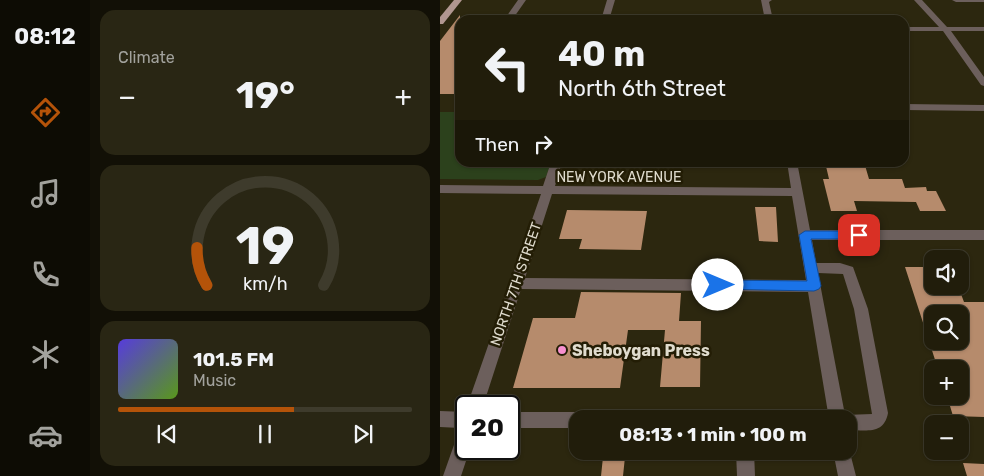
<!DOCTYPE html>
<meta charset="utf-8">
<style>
body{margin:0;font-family:Rubik,sans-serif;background:#292614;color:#f1f3f6;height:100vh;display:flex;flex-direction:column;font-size:19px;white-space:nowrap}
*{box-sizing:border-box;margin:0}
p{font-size:16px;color:#a2a29d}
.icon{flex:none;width:28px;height:28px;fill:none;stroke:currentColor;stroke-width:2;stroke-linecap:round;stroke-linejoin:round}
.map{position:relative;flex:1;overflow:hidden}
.panel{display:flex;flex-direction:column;gap:10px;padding:10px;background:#121006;width:350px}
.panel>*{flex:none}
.hud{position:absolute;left:15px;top:15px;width:454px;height:152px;border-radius:15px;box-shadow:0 1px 4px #0004,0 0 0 1px #3e3b2c;background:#211d0b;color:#f1f3f6;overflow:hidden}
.buttons{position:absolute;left:484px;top:250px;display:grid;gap:10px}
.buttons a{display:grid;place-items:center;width:45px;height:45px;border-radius:10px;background:#211d0b;box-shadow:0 1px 4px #0004,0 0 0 1px #3e3b2c;font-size:25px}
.speed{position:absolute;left:15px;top:395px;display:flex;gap:10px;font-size:25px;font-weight:700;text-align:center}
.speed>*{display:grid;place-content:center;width:65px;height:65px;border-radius:50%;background:#211d0b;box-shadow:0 1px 4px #0004,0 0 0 1px #3e3b2c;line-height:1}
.speed .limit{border:2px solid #111;border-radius:8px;background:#fff;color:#111}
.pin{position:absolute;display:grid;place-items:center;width:42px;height:42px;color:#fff;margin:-21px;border-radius:10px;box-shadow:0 2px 8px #0006}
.me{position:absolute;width:55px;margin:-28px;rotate:90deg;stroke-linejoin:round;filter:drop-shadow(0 0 4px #0008)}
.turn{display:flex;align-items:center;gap:18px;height:105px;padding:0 20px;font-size:22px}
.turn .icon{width:65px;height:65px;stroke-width:2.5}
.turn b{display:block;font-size:35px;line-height:42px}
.then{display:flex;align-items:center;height:48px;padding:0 20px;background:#0003;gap:10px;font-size:19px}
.big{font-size:38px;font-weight:700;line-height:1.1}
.panel .card{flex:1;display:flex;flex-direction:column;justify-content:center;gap:8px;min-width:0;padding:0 18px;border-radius:15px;background:#292614}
.panel .dial{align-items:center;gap:0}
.dial svg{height:130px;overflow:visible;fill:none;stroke:#3e3b2c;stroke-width:7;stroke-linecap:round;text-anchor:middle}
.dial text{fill:#f1f3f6;stroke:none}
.song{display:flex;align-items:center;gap:15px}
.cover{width:60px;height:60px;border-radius:8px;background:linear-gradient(135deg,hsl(250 70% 55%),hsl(90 70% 35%))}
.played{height:5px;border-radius:2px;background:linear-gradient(90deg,#b45309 60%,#3e3b2c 60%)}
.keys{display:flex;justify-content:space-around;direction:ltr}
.heat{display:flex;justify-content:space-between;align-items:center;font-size:28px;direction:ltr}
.trip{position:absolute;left:129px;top:410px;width:288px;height:50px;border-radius:15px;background:#211d0b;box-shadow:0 1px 4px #0004,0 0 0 1px #3e3b2c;font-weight:700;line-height:50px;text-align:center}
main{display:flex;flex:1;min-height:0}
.menu{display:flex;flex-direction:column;width:90px;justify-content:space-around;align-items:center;background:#0d0c04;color:#a2a29d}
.menu .icon{width:35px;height:35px}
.menu .active{color:#b45309}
.menu b{font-size:22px;color:#f1f3f6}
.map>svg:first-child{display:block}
.green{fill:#2c411c}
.building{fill:#b68b6c;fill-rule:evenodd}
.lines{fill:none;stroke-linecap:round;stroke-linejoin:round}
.minor{fill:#6c5f5c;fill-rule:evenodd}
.major{fill:#b19790;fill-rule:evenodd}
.route{fill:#1a73e8;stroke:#114b97}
.poi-dot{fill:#f690cf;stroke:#231d05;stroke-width:2}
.labels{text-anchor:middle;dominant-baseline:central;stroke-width:5;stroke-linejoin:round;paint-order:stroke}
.street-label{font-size:14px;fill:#e0dcce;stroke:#231d05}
.near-poi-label{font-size:16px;font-weight:bold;fill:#e0dcce;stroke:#231d05;text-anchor:start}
</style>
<main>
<nav class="menu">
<b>08:12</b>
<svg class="icon active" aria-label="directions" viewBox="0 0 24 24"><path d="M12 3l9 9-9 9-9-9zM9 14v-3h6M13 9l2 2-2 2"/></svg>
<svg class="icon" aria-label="music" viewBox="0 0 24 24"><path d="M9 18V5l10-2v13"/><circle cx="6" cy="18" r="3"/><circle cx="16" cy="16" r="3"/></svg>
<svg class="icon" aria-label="phone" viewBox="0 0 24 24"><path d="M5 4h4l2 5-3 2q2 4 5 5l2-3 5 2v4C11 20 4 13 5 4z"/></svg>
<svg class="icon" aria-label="climate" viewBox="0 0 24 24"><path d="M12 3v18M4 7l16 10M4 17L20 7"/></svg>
<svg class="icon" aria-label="car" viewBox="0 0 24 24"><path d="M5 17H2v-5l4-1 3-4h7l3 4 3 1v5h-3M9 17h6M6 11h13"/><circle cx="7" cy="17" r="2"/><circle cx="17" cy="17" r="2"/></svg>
</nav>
<section class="panel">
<div class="card"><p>Climate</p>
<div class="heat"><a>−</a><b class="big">19°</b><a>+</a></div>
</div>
<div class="card dial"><svg viewBox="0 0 100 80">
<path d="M14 69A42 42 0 1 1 86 69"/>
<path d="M14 69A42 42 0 0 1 8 46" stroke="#b45309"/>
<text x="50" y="56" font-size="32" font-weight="700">19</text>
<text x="50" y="72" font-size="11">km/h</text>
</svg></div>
<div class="card">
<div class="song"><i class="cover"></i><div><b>101.5 FM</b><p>Music</p></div></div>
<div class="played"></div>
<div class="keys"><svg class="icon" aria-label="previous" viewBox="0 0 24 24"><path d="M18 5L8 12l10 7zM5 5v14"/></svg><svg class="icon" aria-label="pause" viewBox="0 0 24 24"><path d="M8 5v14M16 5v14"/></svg><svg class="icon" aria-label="next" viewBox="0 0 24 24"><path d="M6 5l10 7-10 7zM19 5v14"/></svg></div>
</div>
</section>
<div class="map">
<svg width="544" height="476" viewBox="0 0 544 476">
<rect width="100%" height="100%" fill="#2c270f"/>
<!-- green -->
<path class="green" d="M0 112H20V162L104 163 109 168 106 177 98 180 0 179Z"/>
<!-- building -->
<path class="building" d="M20 15V94H0V41Z
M385 162H424L429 179H462L465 188 486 187 487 191H496L506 211H480L476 202 414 201 417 211H391L383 179H389Z
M315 207H336L338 242 319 241Z
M127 210 207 211 201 250 139 249 142 239H119Z
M465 267H492V286H518L524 302H544V417L513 416 507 396H520V369H498ZM492 314H520V341H492Z
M141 292 241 293 239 321H261L260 387H220L225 330H188L180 388H73L93 318H135Z
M163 457H185L183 476H161Z
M523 463 544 464V476H527Z"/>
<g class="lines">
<!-- minor -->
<path class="minor" d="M78 0H86L72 20H64Z
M167 0H175L169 20H161Z
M321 0H332L329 2 333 20H325Z
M474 0H482L507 27H544V31H511L544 77V86L541 85 503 31H464V27H499Z
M512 0H544V2H516Z
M464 104 544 105V111L464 110Z
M111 162H122L115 186 351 188 347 162H357L370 230H544V240H372L376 263H400L413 267 428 309 448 413C444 435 426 430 408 430V419H389L368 292 81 289 43 406H27L101 194 0 193V185L103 186ZM112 194 352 196 366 280 85 278ZM378 273 403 274 414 309 432 414 405 415Z
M0 411 26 412V449H30L21 476H3L20 428 0 427Z
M69 412H138L144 414 146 419H138V428H69Z
M408 445 416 476H398L393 451H408Z
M296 451H314L315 476H297Z"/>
<!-- major -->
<path class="major" d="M14 0H22L3 24H0V17Z"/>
</g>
<!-- route -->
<path class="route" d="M365 231H419L424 235 419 239H371L381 286 379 289 374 291 274 289 272 285 274 281 278 280 367 281 359 235Z"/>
<!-- markers -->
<circle class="poi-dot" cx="122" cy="350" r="5"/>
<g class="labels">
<!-- street labels -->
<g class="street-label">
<text x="179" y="177">NEW YORK AVENUE</text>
<text transform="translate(76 284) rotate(-71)">NORTH 7TH STREET</text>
</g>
<!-- near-poi labels -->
<g class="near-poi-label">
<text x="132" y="350">Sheboygan Press</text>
</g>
</g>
</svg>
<div class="buttons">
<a><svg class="icon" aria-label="sound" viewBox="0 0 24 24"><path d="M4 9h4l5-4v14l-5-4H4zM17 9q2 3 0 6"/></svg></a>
<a><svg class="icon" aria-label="search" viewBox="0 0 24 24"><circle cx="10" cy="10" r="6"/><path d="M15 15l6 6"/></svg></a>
<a>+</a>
<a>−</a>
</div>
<div class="speed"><div class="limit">20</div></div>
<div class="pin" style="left:419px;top:235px;background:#d93025"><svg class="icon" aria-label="arrive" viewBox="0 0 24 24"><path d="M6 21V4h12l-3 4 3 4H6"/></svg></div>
<svg class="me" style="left:278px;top:285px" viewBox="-20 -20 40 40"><circle r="19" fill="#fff"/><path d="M0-13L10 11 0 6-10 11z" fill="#1a73e8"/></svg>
<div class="trip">08:13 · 1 min · 100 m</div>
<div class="hud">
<div class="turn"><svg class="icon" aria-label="left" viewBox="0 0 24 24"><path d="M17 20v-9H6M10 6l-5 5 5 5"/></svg><div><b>40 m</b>North 6th Street</div></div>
<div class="then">Then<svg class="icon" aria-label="right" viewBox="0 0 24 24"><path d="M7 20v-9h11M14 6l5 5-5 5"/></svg></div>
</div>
</div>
</main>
